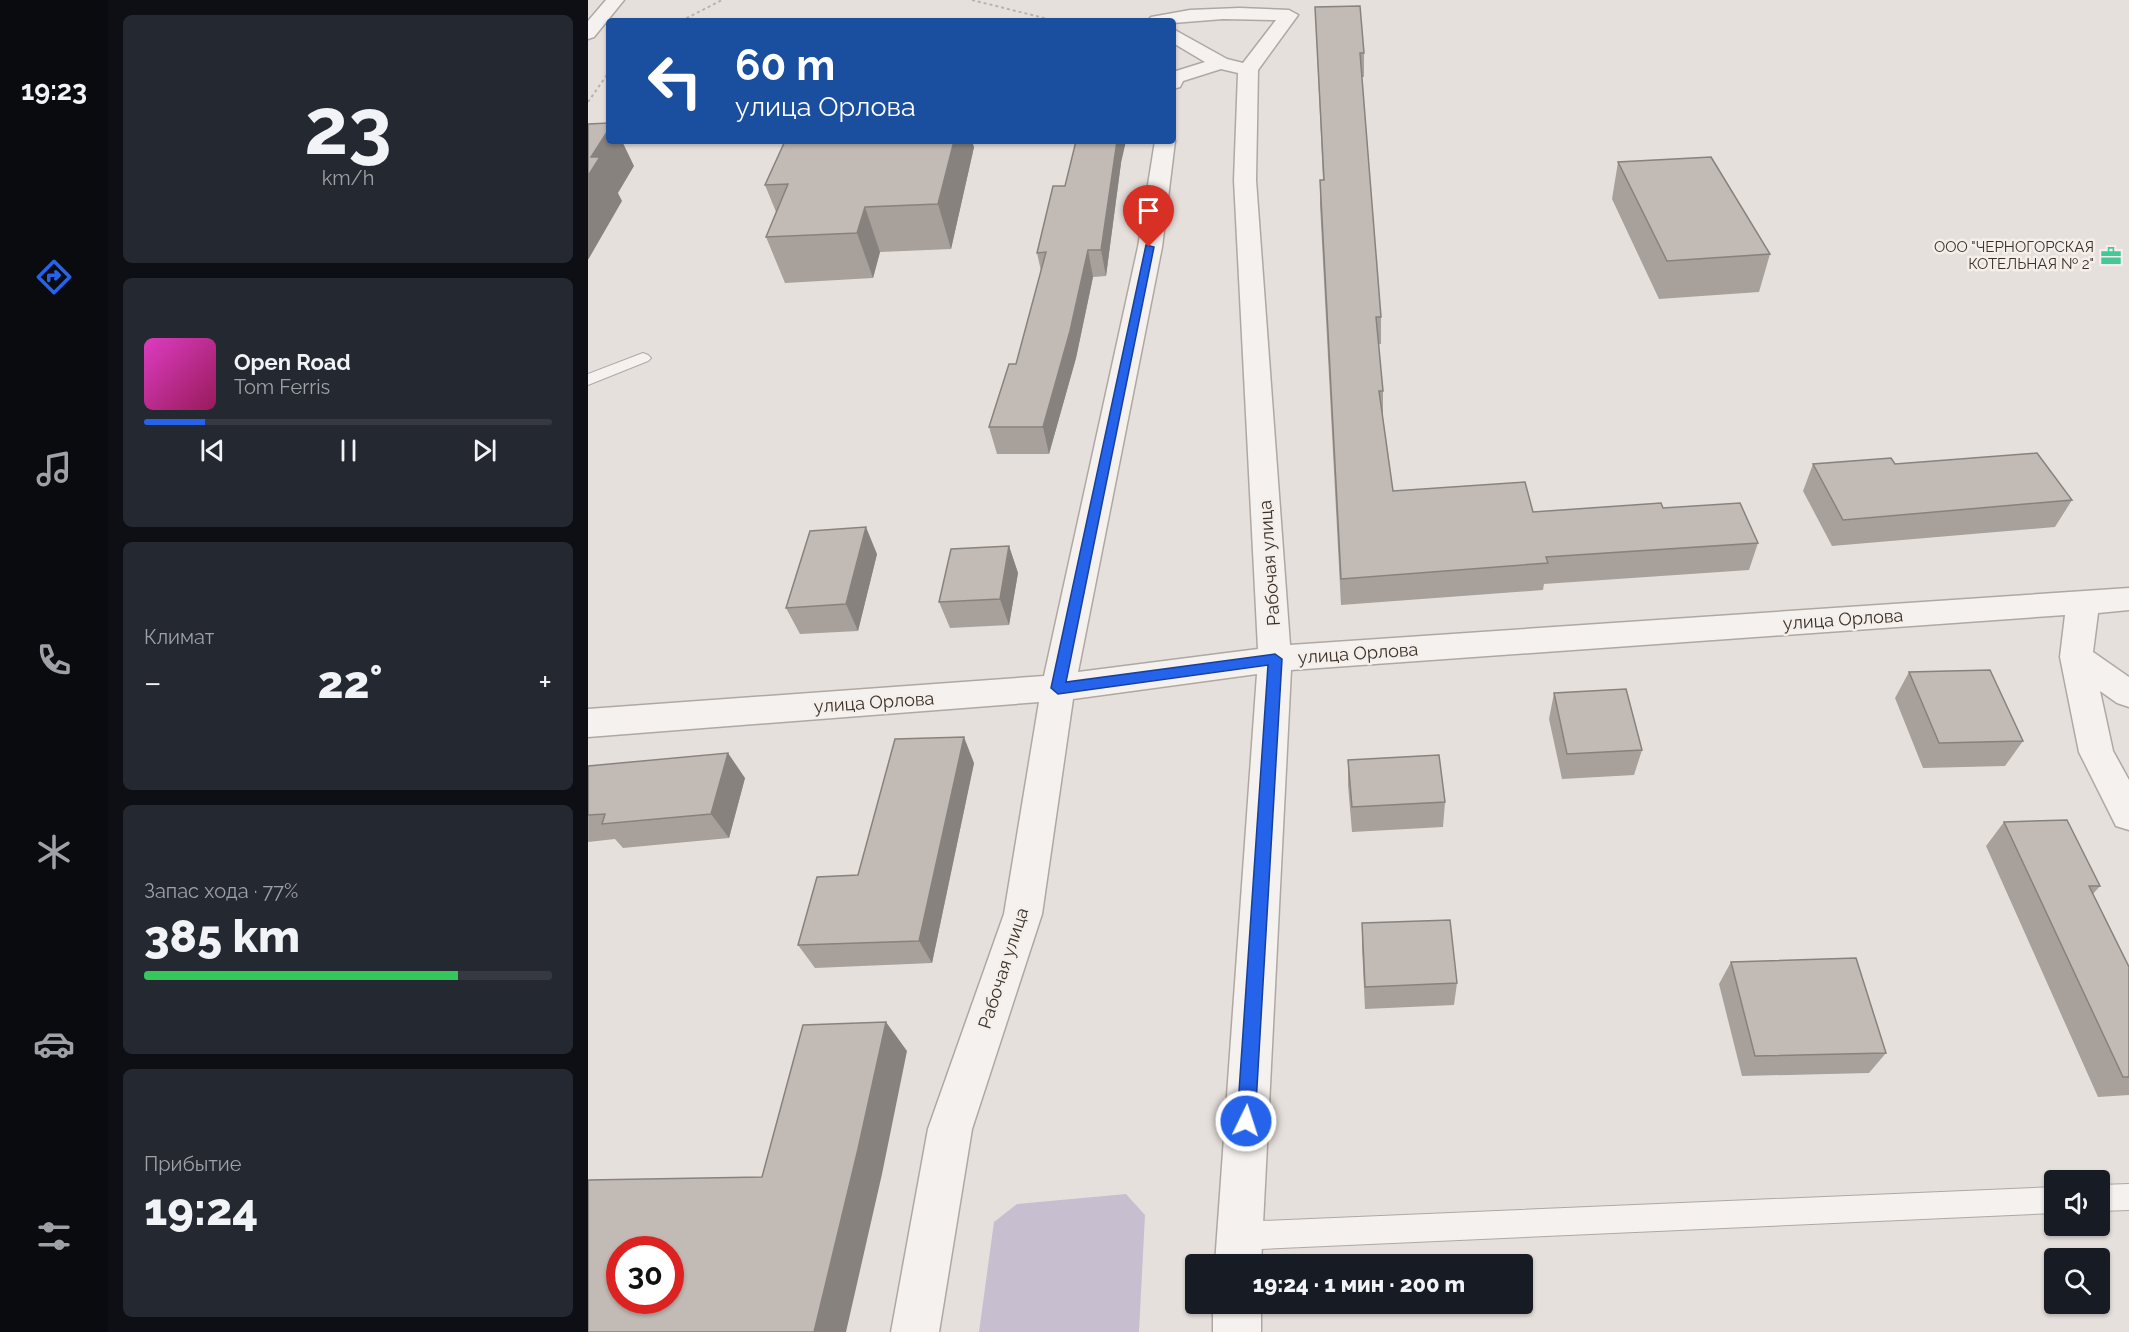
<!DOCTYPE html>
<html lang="ru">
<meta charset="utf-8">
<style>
body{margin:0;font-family:Raleway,sans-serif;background:#242831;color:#f1f3f6;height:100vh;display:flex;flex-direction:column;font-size:22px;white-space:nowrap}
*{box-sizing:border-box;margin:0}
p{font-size:20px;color:#9ea1a6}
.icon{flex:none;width:33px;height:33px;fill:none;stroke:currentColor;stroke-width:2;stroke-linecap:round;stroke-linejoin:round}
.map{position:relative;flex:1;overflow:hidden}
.drawer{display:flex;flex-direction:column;gap:15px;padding:15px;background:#0d0f14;width:480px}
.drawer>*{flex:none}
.guide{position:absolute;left:18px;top:18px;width:570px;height:126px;border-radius:6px;box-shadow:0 2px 4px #0004;background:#1a4fa0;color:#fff;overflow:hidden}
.tools{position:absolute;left:1456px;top:1170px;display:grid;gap:12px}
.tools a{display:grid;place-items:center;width:66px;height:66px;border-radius:6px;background:#171b24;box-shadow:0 2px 4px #0004;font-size:30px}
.speed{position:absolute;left:18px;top:1236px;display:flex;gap:12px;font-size:30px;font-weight:700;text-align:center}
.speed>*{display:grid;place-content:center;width:78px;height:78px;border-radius:50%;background:#171b24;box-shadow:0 2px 4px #0004;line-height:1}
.speed .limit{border:9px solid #d22;background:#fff;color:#111}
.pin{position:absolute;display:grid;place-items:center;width:51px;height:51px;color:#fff;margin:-62px -26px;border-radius:50% 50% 50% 0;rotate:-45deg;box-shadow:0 0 6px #0007}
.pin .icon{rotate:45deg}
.me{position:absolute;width:66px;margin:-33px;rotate:4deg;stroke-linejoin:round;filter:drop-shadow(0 0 4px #0008)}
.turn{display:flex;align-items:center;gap:21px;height:126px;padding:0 30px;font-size:27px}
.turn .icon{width:78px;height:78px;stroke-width:2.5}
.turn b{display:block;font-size:42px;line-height:51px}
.big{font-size:45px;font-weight:800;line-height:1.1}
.drawer .tile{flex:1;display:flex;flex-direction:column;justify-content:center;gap:9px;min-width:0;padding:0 21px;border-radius:9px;background:#242831}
.drawer .dial{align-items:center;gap:0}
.dial b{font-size:78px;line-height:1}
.song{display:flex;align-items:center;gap:18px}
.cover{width:72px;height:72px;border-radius:9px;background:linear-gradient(135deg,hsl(310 70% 55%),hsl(330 70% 35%))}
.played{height:6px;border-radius:3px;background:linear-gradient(90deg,#2563eb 15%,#363941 15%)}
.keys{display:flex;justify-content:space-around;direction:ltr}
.heat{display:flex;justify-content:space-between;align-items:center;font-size:33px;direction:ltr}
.charge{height:9px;border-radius:4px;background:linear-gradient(90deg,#34c759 77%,#363941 0)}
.trip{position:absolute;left:597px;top:1254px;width:348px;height:60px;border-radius:6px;background:#171b24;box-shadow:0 2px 4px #0004;font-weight:800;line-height:60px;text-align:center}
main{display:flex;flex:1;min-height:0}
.menu{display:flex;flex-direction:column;width:108px;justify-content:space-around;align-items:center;background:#090b0e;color:#9ea1a6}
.menu .icon{width:42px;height:42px}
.menu .selected{color:#2563eb}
.menu b{font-size:27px;color:#f1f3f6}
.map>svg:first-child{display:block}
.green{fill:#c7becf}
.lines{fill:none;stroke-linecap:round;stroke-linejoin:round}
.service-casing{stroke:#afa8a2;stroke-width:2}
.minor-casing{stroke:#afa8a2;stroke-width:3}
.path{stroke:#b9b3af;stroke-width:2;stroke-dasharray:3 3;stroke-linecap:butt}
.service{fill:#f4f1ef;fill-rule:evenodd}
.minor{fill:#f4f1ef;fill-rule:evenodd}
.wall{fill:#a7a09b}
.shaded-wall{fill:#88827e}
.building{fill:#c2bab4;stroke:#88827e;stroke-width:1.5;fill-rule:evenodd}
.route{fill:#2563eb;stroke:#184099;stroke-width:1.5}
.labels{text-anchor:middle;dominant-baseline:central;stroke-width:5;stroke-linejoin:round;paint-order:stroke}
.far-poi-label{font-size:15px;fill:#3b3027;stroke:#f4efeb;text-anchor:end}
.street-label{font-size:18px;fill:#3b3027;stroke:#f4efeb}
</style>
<main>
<nav class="menu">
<b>19:23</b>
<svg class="icon selected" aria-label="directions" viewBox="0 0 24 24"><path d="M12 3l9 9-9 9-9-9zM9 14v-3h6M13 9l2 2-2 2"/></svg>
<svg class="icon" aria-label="music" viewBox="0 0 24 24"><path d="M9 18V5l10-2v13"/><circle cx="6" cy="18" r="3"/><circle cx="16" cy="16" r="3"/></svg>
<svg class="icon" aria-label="phone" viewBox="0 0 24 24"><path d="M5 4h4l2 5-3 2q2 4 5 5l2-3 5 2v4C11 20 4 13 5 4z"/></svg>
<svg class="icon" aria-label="climate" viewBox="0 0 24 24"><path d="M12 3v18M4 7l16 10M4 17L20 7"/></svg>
<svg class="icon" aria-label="car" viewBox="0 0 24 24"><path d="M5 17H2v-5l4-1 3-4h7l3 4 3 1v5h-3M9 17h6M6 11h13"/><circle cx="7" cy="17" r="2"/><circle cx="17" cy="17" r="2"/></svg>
<svg class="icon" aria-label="filters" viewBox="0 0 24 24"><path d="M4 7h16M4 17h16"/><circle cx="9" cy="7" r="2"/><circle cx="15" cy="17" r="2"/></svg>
</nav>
<section class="drawer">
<div class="tile dial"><b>23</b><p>km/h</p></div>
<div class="tile">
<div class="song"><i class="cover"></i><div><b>Open Road</b><p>Tom Ferris</p></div></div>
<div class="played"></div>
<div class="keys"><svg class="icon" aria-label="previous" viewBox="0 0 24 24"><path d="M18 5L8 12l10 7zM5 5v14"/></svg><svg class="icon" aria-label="pause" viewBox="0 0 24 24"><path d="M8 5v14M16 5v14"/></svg><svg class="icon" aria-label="next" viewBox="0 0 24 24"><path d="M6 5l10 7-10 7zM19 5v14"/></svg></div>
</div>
<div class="tile"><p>Климат</p>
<div class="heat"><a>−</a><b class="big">22°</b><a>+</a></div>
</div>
<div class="tile"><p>Запас хода · 77%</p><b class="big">385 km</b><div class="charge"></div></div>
<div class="tile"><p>Прибытие</p><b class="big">19:24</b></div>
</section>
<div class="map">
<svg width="1541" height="1332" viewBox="0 0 1541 1332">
<rect width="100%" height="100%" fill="#e6e0dc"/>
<!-- green -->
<path class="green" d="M538 1194 557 1215 551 1332H391L406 1222 429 1204Z"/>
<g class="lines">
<!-- service casing -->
<g class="service-casing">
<path id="service" d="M55 353 60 355 63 358 60 361 0 385V374Z
M1541 1184V1210L1512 1211V1185Z
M1467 1187V1213L651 1250 641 1246 637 1236 641 1226 651 1222Z"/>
</g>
<!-- minor casing -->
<g class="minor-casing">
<path id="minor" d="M18 0H36L6 37 0 39V21Z
M651 8 701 10 710 15 670 70 668 180 702 645 1541 588V610L1510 613 1505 652 1541 677V707L1529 703 1512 691 1525 751 1541 780V830L1528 826 1491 752 1472 657 1477 615 703 670 673 1264H627L669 674 485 699 454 914 384 1129 351 1332H303L340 1129 416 914 451 702 0 737V709L456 676 550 247 567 141H585V137L587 141 574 247 490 672 670 649 646 180 650 73 633 69 595 81 592 87 585 89V72L617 62 585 43V29L639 59 655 63 688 20 635 19 585 23V21H560L563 17 602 10Z
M625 1304H673V1332H625Z"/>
</g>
<!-- path -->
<path class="path" d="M384 0 468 21
M93 21 134 0
M0 102 21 72"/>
<!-- service -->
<use href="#service" class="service"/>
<!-- minor -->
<use href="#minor" class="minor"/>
</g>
<!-- wall -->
<path class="wall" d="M727 7 776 53V77H774L793 317V344H790L795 391V418L805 491 945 512 1075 508 1170 543 1161 570 956 584 955 590 753 605 732 205V180H735Z
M386 147 363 249 292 252 285 278 197 283 178 237 188 212 177 185Z
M1030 162 1182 254 1171 292 1071 299 1024 199Z
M533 163 518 276 505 277 488 358 461 454H409L401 427 428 364 453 271 449 253 477 186Z
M1225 464H1307L1484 500 1467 527 1244 546 1215 491Z
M421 546 430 573 421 625 362 628 351 602Z
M289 554 270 631 212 634 198 608Z
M1321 672 1435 741 1417 766 1335 768 1307 698Z
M966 693 1054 750 1046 775 974 779 961 719Z
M760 760 857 802 855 827 764 832 760 785Z
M386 763 344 963 227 968 210 945 270 875Z
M0 766 157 778 141 838 35 848 27 839 0 842Z
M1416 822 1512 886 1505 894 1541 967V1095L1510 1097 1398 846Z
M774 923 869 983 866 1005 777 1009 774 946Z
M1143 962 1298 1053 1281 1073 1154 1076 1131 984Z"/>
<!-- shaded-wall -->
<path class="shaded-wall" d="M21 129V141H34L46 166 30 193 34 201 0 260V176L3 157Z
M366 141H384L386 147 363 249 350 204Z
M529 141H538L533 163 518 276 513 250Z
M277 207 292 252 285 278 269 233Z
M500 250 505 277 488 358 461 454 455 427Z
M278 527 289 554 270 631 258 604Z
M421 546 430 573 421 625 412 599Z
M376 737 386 763 344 963 331 941Z
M140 753 157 778 141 838 123 814Z
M298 1022 319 1051 294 1174 258 1332H226Z"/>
<!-- building -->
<path class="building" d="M772 6 776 53H772L793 317H788L795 391H791L805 491 937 482 945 512 1073 503 1075 508 1152 503 1170 543 958 557 960 563 753 579 732 180H736L727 7Z
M21 123V129L3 157H12L0 176V124Z
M197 141H366L350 204 277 207 269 233 178 237 200 184 177 185Z
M488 141H529L513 250H500L482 331 455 427H401L421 364H428L458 252 449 253 465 186H477Z
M1123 157 1182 254 1079 261 1030 162Z
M1449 453 1484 500 1255 520 1225 464 1303 458 1307 464Z
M278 527 258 604 198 608 222 531Z
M421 546 412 599 351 602 363 549Z
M1402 670 1435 741 1351 743 1321 672Z
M1038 689 1054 750 979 754 966 693Z
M376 737 331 941 210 945 229 877 270 875 307 739Z
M140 753 123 814 14 824 17 814 0 815V766Z
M851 755 857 802 764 807 760 760Z
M1479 820 1512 886H1501L1541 967V1077H1535L1416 822Z
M862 920 869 983 777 987 774 923Z
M1268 958 1298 1053 1167 1056 1143 962Z
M298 1022 270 1149 226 1332H0V1180L174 1177 215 1025ZM32 1250H82V1300H32Z"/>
<!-- route -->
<path class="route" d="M558 245 566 247 478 682 687 654 694 659 667 1121 664 1127 658 1130 652 1127 649 1121 680 665 470 694 463 688Z"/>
<!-- icons -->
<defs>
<g id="office-bare" transform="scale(1.62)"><path d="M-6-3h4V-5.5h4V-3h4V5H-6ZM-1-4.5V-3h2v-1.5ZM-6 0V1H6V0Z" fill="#44c89a" stroke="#f4efeb" stroke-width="2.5" paint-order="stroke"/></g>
</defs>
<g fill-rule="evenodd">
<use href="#office-bare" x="1523" y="256"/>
</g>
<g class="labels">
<!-- far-poi labels -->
<g class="far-poi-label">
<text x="1506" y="247">ООО "ЧЕРНОГОРСКАЯ<tspan x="1506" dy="17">КОТЕЛЬНАЯ № 2"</tspan></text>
</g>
<!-- street labels -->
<g class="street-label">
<text transform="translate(681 563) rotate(-94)">Рабочая улица</text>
<text transform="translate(1255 619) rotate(-4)">улица Орлова</text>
<text transform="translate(770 653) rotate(-4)">улица Орлова</text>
<text transform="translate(286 702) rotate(-4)">улица Орлова</text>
<text transform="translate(415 968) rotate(-72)">Рабочая улица</text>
</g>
</g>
</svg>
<div class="tools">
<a><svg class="icon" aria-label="sound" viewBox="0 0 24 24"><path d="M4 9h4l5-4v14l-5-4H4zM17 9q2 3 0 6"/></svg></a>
<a><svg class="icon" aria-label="search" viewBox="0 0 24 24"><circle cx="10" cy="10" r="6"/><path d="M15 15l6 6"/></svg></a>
</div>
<div class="speed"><div class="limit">30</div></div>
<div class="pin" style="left:561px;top:247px;background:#d93025"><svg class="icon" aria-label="arrive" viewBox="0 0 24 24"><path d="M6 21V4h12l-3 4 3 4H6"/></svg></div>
<svg class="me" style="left:658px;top:1121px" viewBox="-20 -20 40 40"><circle r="17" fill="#2563eb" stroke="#fff" stroke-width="3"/><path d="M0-11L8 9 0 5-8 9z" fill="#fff"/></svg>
<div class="trip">19:24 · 1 мин · 200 m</div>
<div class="guide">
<div class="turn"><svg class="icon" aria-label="left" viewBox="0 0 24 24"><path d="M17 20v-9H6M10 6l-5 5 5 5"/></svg><div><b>60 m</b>улица Орлова</div></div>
</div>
</div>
</main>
